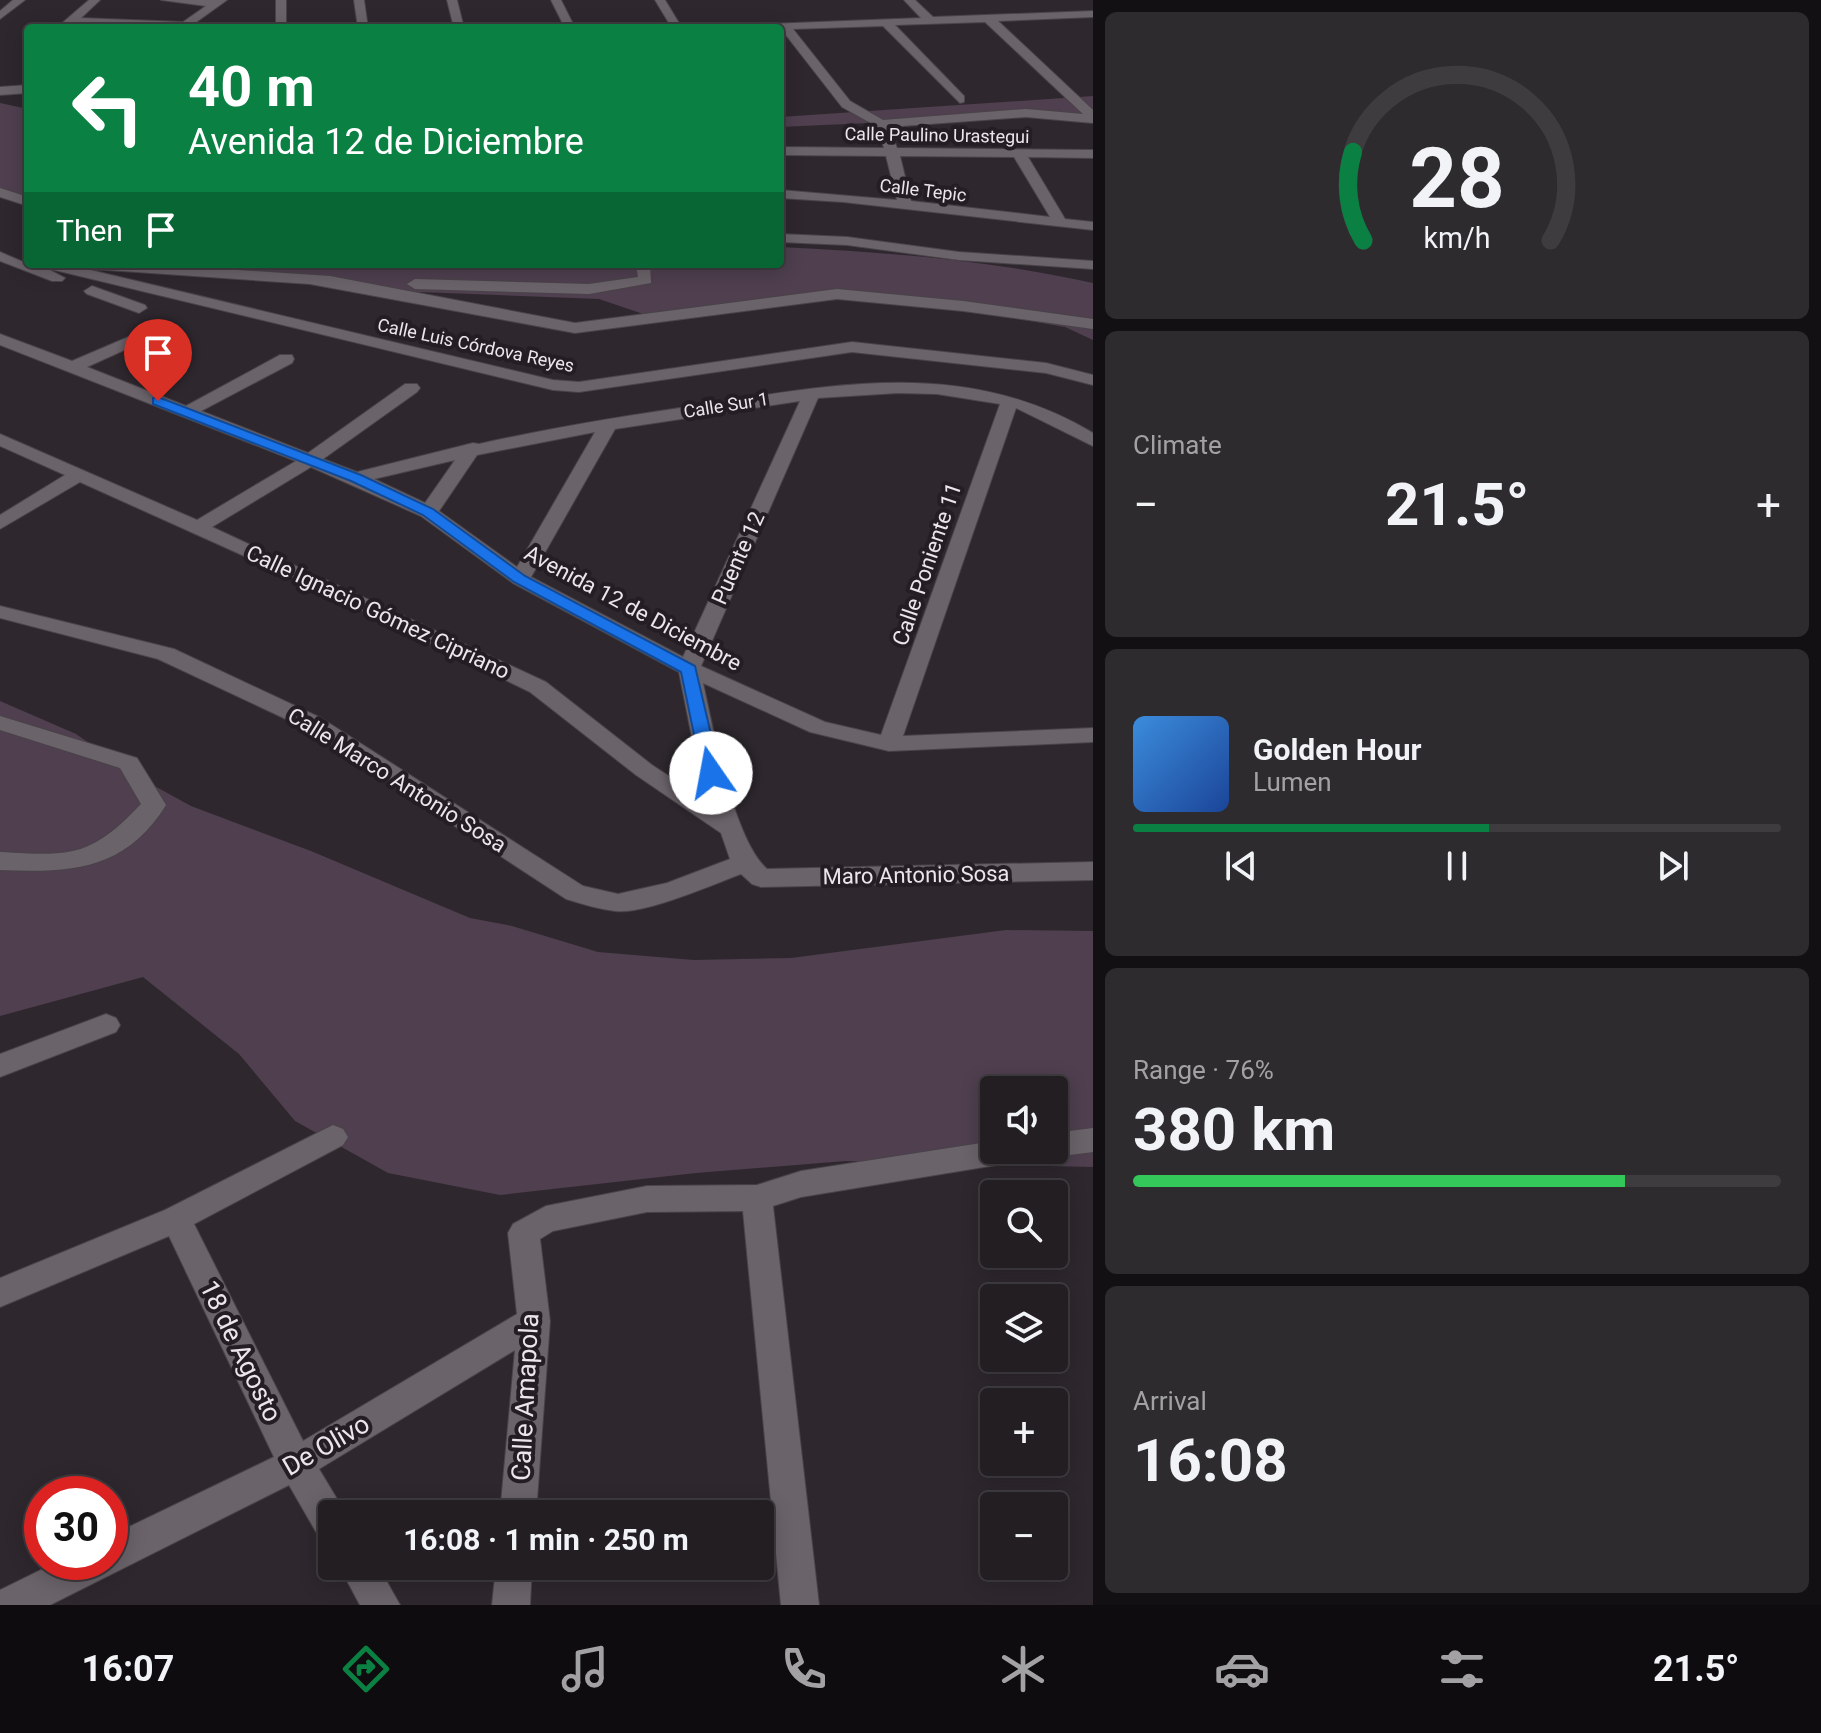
<!DOCTYPE html>
<meta charset="utf-8">
<style>
body{margin:0;font-family:Roboto,sans-serif;background:#2e2b2f;color:#f1f3f6;height:100vh;display:flex;flex-direction:column;font-size:30px;white-space:nowrap}
*{box-sizing:border-box;margin:0}
p{font-size:26px;color:#a2a2a5}
.icon{flex:none;width:44px;height:44px;fill:none;stroke:currentColor;stroke-width:2;stroke-linecap:round;stroke-linejoin:round}
.map{position:relative;flex:1;overflow:hidden}
.sheet{display:flex;flex-direction:column;gap:12px;padding:12px;background:#131013;width:728px}
.sheet>*{flex:none}
.hud{position:absolute;left:24px;top:24px;width:760px;height:244px;border-radius:8px;box-shadow:0 4px 20px #0003,0 0 0 2px #3f3c40;background:#0b8043;color:#fff;overflow:hidden}
.buttons{position:absolute;left:980px;top:1076px;display:grid;gap:16px}
.buttons a{display:grid;place-items:center;width:88px;height:88px;border-radius:8px;background:#221e22;box-shadow:0 4px 20px #0003,0 0 0 2px #3f3c40;font-size:40px}
.speed{position:absolute;left:24px;top:1476px;display:flex;gap:16px;font-size:40px;font-weight:700;text-align:center}
.speed>*{display:grid;place-content:center;width:104px;height:104px;border-radius:50%;background:#221e22;box-shadow:0 4px 20px #0003,0 0 0 2px #3f3c40;line-height:1}
.speed .limit{border:12px solid #d22;background:#fff;color:#111}
.pin{position:absolute;display:grid;place-items:center;width:68px;height:68px;color:#fff;margin:-82px -34px;border-radius:50% 50% 50% 0;rotate:-45deg;box-shadow:0 0 8px #0007}
.pin .icon{rotate:45deg}
.me{position:absolute;width:88px;margin:-44px;rotate:348deg;stroke-linejoin:round;filter:drop-shadow(0 0 6px #0008)}
.turn{display:flex;align-items:center;gap:28px;height:168px;padding:0 32px;font-size:36px}
.turn .icon{width:104px;height:104px;stroke-width:2.5}
.turn b{display:block;font-size:56px;line-height:68px}
.then{display:flex;align-items:center;height:76px;padding:0 32px;background:#0003;gap:16px;font-size:30px}
.big{font-size:60px;font-weight:700;line-height:1.1}
.sheet .tile{flex:1;display:flex;flex-direction:column;justify-content:center;gap:12px;min-width:0;padding:0 28px;border-radius:12px;background:#2e2b2f}
.sheet .dial{align-items:center;gap:0}
.dial svg{height:208px;overflow:visible;fill:none;stroke:#3f3c40;stroke-width:7;stroke-linecap:round;text-anchor:middle}
.dial text{fill:#f1f3f6;stroke:none}
.song{display:flex;align-items:center;gap:24px}
.cover{width:96px;height:96px;border-radius:12px;background:linear-gradient(135deg,hsl(210 70% 55%),hsl(220 70% 35%))}
.played{height:8px;border-radius:4px;background:linear-gradient(90deg,#0b8043 55%,#3f3c40 55%)}
.keys{display:flex;justify-content:space-around;direction:ltr}
.heat{display:flex;justify-content:space-between;align-items:center;font-size:44px;direction:ltr}
.charge{height:12px;border-radius:6px;background:linear-gradient(90deg,#34c759 76%,#3f3c40 0)}
.trip{position:absolute;left:318px;top:1500px;width:456px;height:80px;border-radius:8px;background:#221e22;box-shadow:0 4px 20px #0003,0 0 0 2px #3f3c40;font-weight:700;line-height:80px;text-align:center}
.tab-bar{display:flex;height:128px;justify-content:space-around;align-items:center;background:#0e0c0e;color:#a2a2a5}
.tab-bar .icon{width:56px;height:56px}
.tab-bar .on{color:#0b8043}
.tab-bar b{font-size:36px;color:#f1f3f6}
main{display:flex;flex:1;min-height:0}
.map>svg:first-child{display:block}
.green{fill:#4f3f4f;fill-rule:evenodd}
.lines{fill:none;stroke-linecap:round;stroke-linejoin:round}
.minor-casing{stroke:#494449;stroke-width:2}
.minor{fill:#6b636a;fill-rule:evenodd}
.route{fill:#1a73e8;stroke:#114b97;stroke-width:2}
.labels{text-anchor:middle;dominant-baseline:central;stroke-width:8;stroke-linejoin:round;paint-order:stroke}
.far-street-label{font-size:18px;fill:#ebe6eb;stroke:#241e24}
.street-label{font-size:22px;fill:#ebe6eb;stroke:#241e24}
.near-street-label{font-size:26px;fill:#ebe6eb;stroke:#241e24}
</style>
<main>
<div class="map">
<svg width="1093" height="1605" viewBox="0 0 1093 1605">
<rect width="100%" height="100%" fill="#2e282e"/>
<!-- green -->
<path class="green" d="M1093 96V113L780 127V117Z
M0 103 28 109V200L0 191Z
M780 247C885 252 990 260 1093 283V340L1065 327 951 307 846 299 655 318 599 299 343 289 242 272 218 264H780Z
M0 701 76 734 140 778 191 806 311 851 470 918 512 926 598 952 694 960 791 958 1006 930 1093 931V1167L846 1161 696 1173 500 1195 388 1173 295 1121 239 1054 143 977 0 1016ZM994 1090H1054V1150H994Z"/>
<g class="lines">
<!-- minor casing -->
<g class="minor-casing">
<path id="minor" d="M13 0H25L0 19V11Z
M89 0H100L81 18 183 22 206 6 161 0H227L188 28 73 24 61 28V24Z
M276 0H286V28H276Z
M354 0H364L368 28H358Z
M447 0H457L464 28H454Z
M551 0H561L575 28H565Z
M655 0H665L682 28H672Z
M904 0H915L933 17 1093 11V17L998 21 1093 110V123L1026 117 889 127 897 148 1093 150V158L1028 157 1065 219 1093 222V230L843 202 780 198V190L897 200 886 156 780 155V147L884 148 876 126 842 107 782 30 736 28 741 25 921 18ZM985 22 1083 114 1026 109 883 120 850 101 793 29 883 26 960 103 964 102V96L895 25ZM900 156 1014 157 1050 217 911 201Z
M28 85V93L0 95V87Z
M0 188 28 197V206L0 197Z
M780 234 847 237 959 252 1093 261V269L959 260 847 245 780 242Z
M0 252 28 264H65L553 380 579 382 852 342 1046 363 1093 375V385L1046 373 852 352 579 392 553 390 46 268 65 278 62 281H52L0 261Z
M144 264 330 276 575 323 837 289 963 301 1093 319V329L963 311 837 299 575 333 310 284 92 269 85 265Z
M636 264H650L651 283 589 294 415 289 407 284 415 279 589 284 638 277Z
M92 286 145 305 147 308 139 313 87 294 84 291Z
M147 329 155 334 153 337 87 367 186 406 280 355H292L294 359 292 363 201 411 308 453 405 384H417L420 388 417 392 323 459 357 472 473 443 479 444C555 427 630 415 707 404 841 383 970 359 1093 433V446L1016 408 903 736 1093 728V742L889 751 810 732 703 683C713 729 734 840 767 869L1093 862V880L761 887 752 884 741 874C712 885 643 915 615 911 599 909 582 904 566 899L305 728 158 659 0 618V606L174 649 321 718 583 886 618 894 667 883 730 859 721 833 636 775 530 692 335 597 80 482 0 529V515L65 475 0 446V434L197 520 296 461 0 345V334L72 361ZM898 393 937 394 1000 404 881 735 825 722 701 666 818 398ZM800 401 683 657 531 577 615 429ZM595 432 517 567 439 511 477 455ZM455 460 425 503 374 479ZM311 467 421 516 513 583 679 672 699 773 710 803 652 765 546 682 212 527Z
M0 716 137 758 166 805C125 871 70 873 0 870V852C71 856 90 858 141 804L120 768 0 730Z
M106 1014 116 1018 120 1025 116 1032 0 1077V1054Z
M333 1125 343 1129 348 1137 343 1145 194 1224 303 1441 517 1314 508 1233 513 1224 546 1206 647 1186 757 1185 801 1171 994 1141V1150H1030L1026 1159 1015 1162 801 1197 773 1206 819 1605H781L743 1211 647 1212 553 1231 540 1239 550 1321 536 1514H500L515 1350 319 1469 346 1514H332V1542L319 1537 289 1485 50 1605H0V1590L57 1562H110V1536L274 1457 169 1236 0 1307V1278L165 1210Z
M1093 1128V1152L1054 1157 1042 1150H1054V1133Z
M339 1566H378L400 1605H360Z
M496 1566H532L530 1605H492Z"/>
</g>
<!-- minor -->
<use href="#minor" class="minor"/>
</g>
<!-- route -->
<path class="route" d="M158 397 361 475 433 509 525 576 695 666 720 773 718 777 711 779 702 773 681 672 514 582 423 515 351 481 153 404V398Z"/>
<g class="labels">
<!-- far-street labels -->
<g class="far-street-label">
<text transform="translate(937 135) rotate(1)">Calle Paulino Urastegui</text>
<text transform="translate(923 190) rotate(7)">Calle Tepic</text>
<text transform="translate(476 345) rotate(12)">Calle Luis Córdova Reyes</text>
<text transform="translate(726 405) rotate(-9)">Calle Sur 1</text>
</g>
<!-- street labels -->
<g class="street-label">
<text transform="translate(738 558) rotate(-66)">Puente 12</text>
<text transform="translate(927 564) rotate(-71)">Calle Poniente 11</text>
<text transform="translate(633 608) rotate(28)">Avenida 12 de Diciembre</text>
<text transform="translate(378 612) rotate(25)">Calle Ignacio Gómez Cipriano</text>
<text transform="translate(397 780) rotate(32)">Calle Marco Antonio Sosa</text>
<text transform="translate(916 875) rotate(-1)">Maro Antonio Sosa</text>
</g>
<!-- near-street labels -->
<g class="near-street-label">
<text transform="translate(241 1351) rotate(64)">18 de Agosto</text>
<text transform="translate(525 1397) rotate(-87)">Calle Amapola</text>
<text transform="translate(326 1445) rotate(-30)">De Olivo</text>
</g>
</g>
</svg>
<div class="buttons">
<a><svg class="icon" aria-label="sound" viewBox="0 0 24 24"><path d="M4 9h4l5-4v14l-5-4H4zM17 9q2 3 0 6"/></svg></a>
<a><svg class="icon" aria-label="search" viewBox="0 0 24 24"><circle cx="10" cy="10" r="6"/><path d="M15 15l6 6"/></svg></a>
<a><svg class="icon" aria-label="layers" viewBox="0 0 24 24"><path d="M12 4l9 5-9 5-9-5zM3 14l9 5 9-5"/></svg></a>
<a>+</a>
<a>−</a>
</div>
<div class="speed"><div class="limit">30</div></div>
<div class="pin" style="left:158px;top:401px;background:#d93025"><svg class="icon" aria-label="arrive" viewBox="0 0 24 24"><path d="M6 21V4h12l-3 4 3 4H6"/></svg></div>
<svg class="me" style="left:711px;top:773px" viewBox="-20 -20 40 40"><circle r="19" fill="#fff"/><path d="M0-13L10 11 0 6-10 11z" fill="#1a73e8"/></svg>
<div class="trip">16:08 · 1 min · 250 m</div>
<div class="hud">
<div class="turn"><svg class="icon" aria-label="left" viewBox="0 0 24 24"><path d="M17 20v-9H6M10 6l-5 5 5 5"/></svg><div><b>40 m</b>Avenida 12 de Diciembre</div></div>
<div class="then">Then<svg class="icon" aria-label="arrive" viewBox="0 0 24 24"><path d="M6 21V4h12l-3 4 3 4H6"/></svg></div>
</div>
</div>
<section class="sheet">
<div class="tile dial"><svg viewBox="0 0 100 80">
<path d="M14 69A42 42 0 1 1 86 69"/>
<path d="M14 69A42 42 0 0 1 10 35" stroke="#0b8043"/>
<text x="50" y="56" font-size="32" font-weight="700">28</text>
<text x="50" y="72" font-size="11">km/h</text>
</svg></div>
<div class="tile"><p>Climate</p>
<div class="heat"><a>−</a><b class="big">21.5°</b><a>+</a></div>
</div>
<div class="tile">
<div class="song"><i class="cover"></i><div><b>Golden Hour</b><p>Lumen</p></div></div>
<div class="played"></div>
<div class="keys"><svg class="icon" aria-label="previous" viewBox="0 0 24 24"><path d="M18 5L8 12l10 7zM5 5v14"/></svg><svg class="icon" aria-label="pause" viewBox="0 0 24 24"><path d="M8 5v14M16 5v14"/></svg><svg class="icon" aria-label="next" viewBox="0 0 24 24"><path d="M6 5l10 7-10 7zM19 5v14"/></svg></div>
</div>
<div class="tile"><p>Range · 76%</p><b class="big">380 km</b><div class="charge"></div></div>
<div class="tile"><p>Arrival</p><b class="big">16:08</b></div>
</section>
</main>
<nav class="tab-bar">
<b>16:07</b>
<svg class="icon on" aria-label="directions" viewBox="0 0 24 24"><path d="M12 3l9 9-9 9-9-9zM9 14v-3h6M13 9l2 2-2 2"/></svg>
<svg class="icon" aria-label="music" viewBox="0 0 24 24"><path d="M9 18V5l10-2v13"/><circle cx="6" cy="18" r="3"/><circle cx="16" cy="16" r="3"/></svg>
<svg class="icon" aria-label="phone" viewBox="0 0 24 24"><path d="M5 4h4l2 5-3 2q2 4 5 5l2-3 5 2v4C11 20 4 13 5 4z"/></svg>
<svg class="icon" aria-label="climate" viewBox="0 0 24 24"><path d="M12 3v18M4 7l16 10M4 17L20 7"/></svg>
<svg class="icon" aria-label="car" viewBox="0 0 24 24"><path d="M5 17H2v-5l4-1 3-4h7l3 4 3 1v5h-3M9 17h6M6 11h13"/><circle cx="7" cy="17" r="2"/><circle cx="17" cy="17" r="2"/></svg>
<svg class="icon" aria-label="filters" viewBox="0 0 24 24"><path d="M4 7h16M4 17h16"/><circle cx="9" cy="7" r="2"/><circle cx="15" cy="17" r="2"/></svg>
<b>21.5°</b>
</nav>
